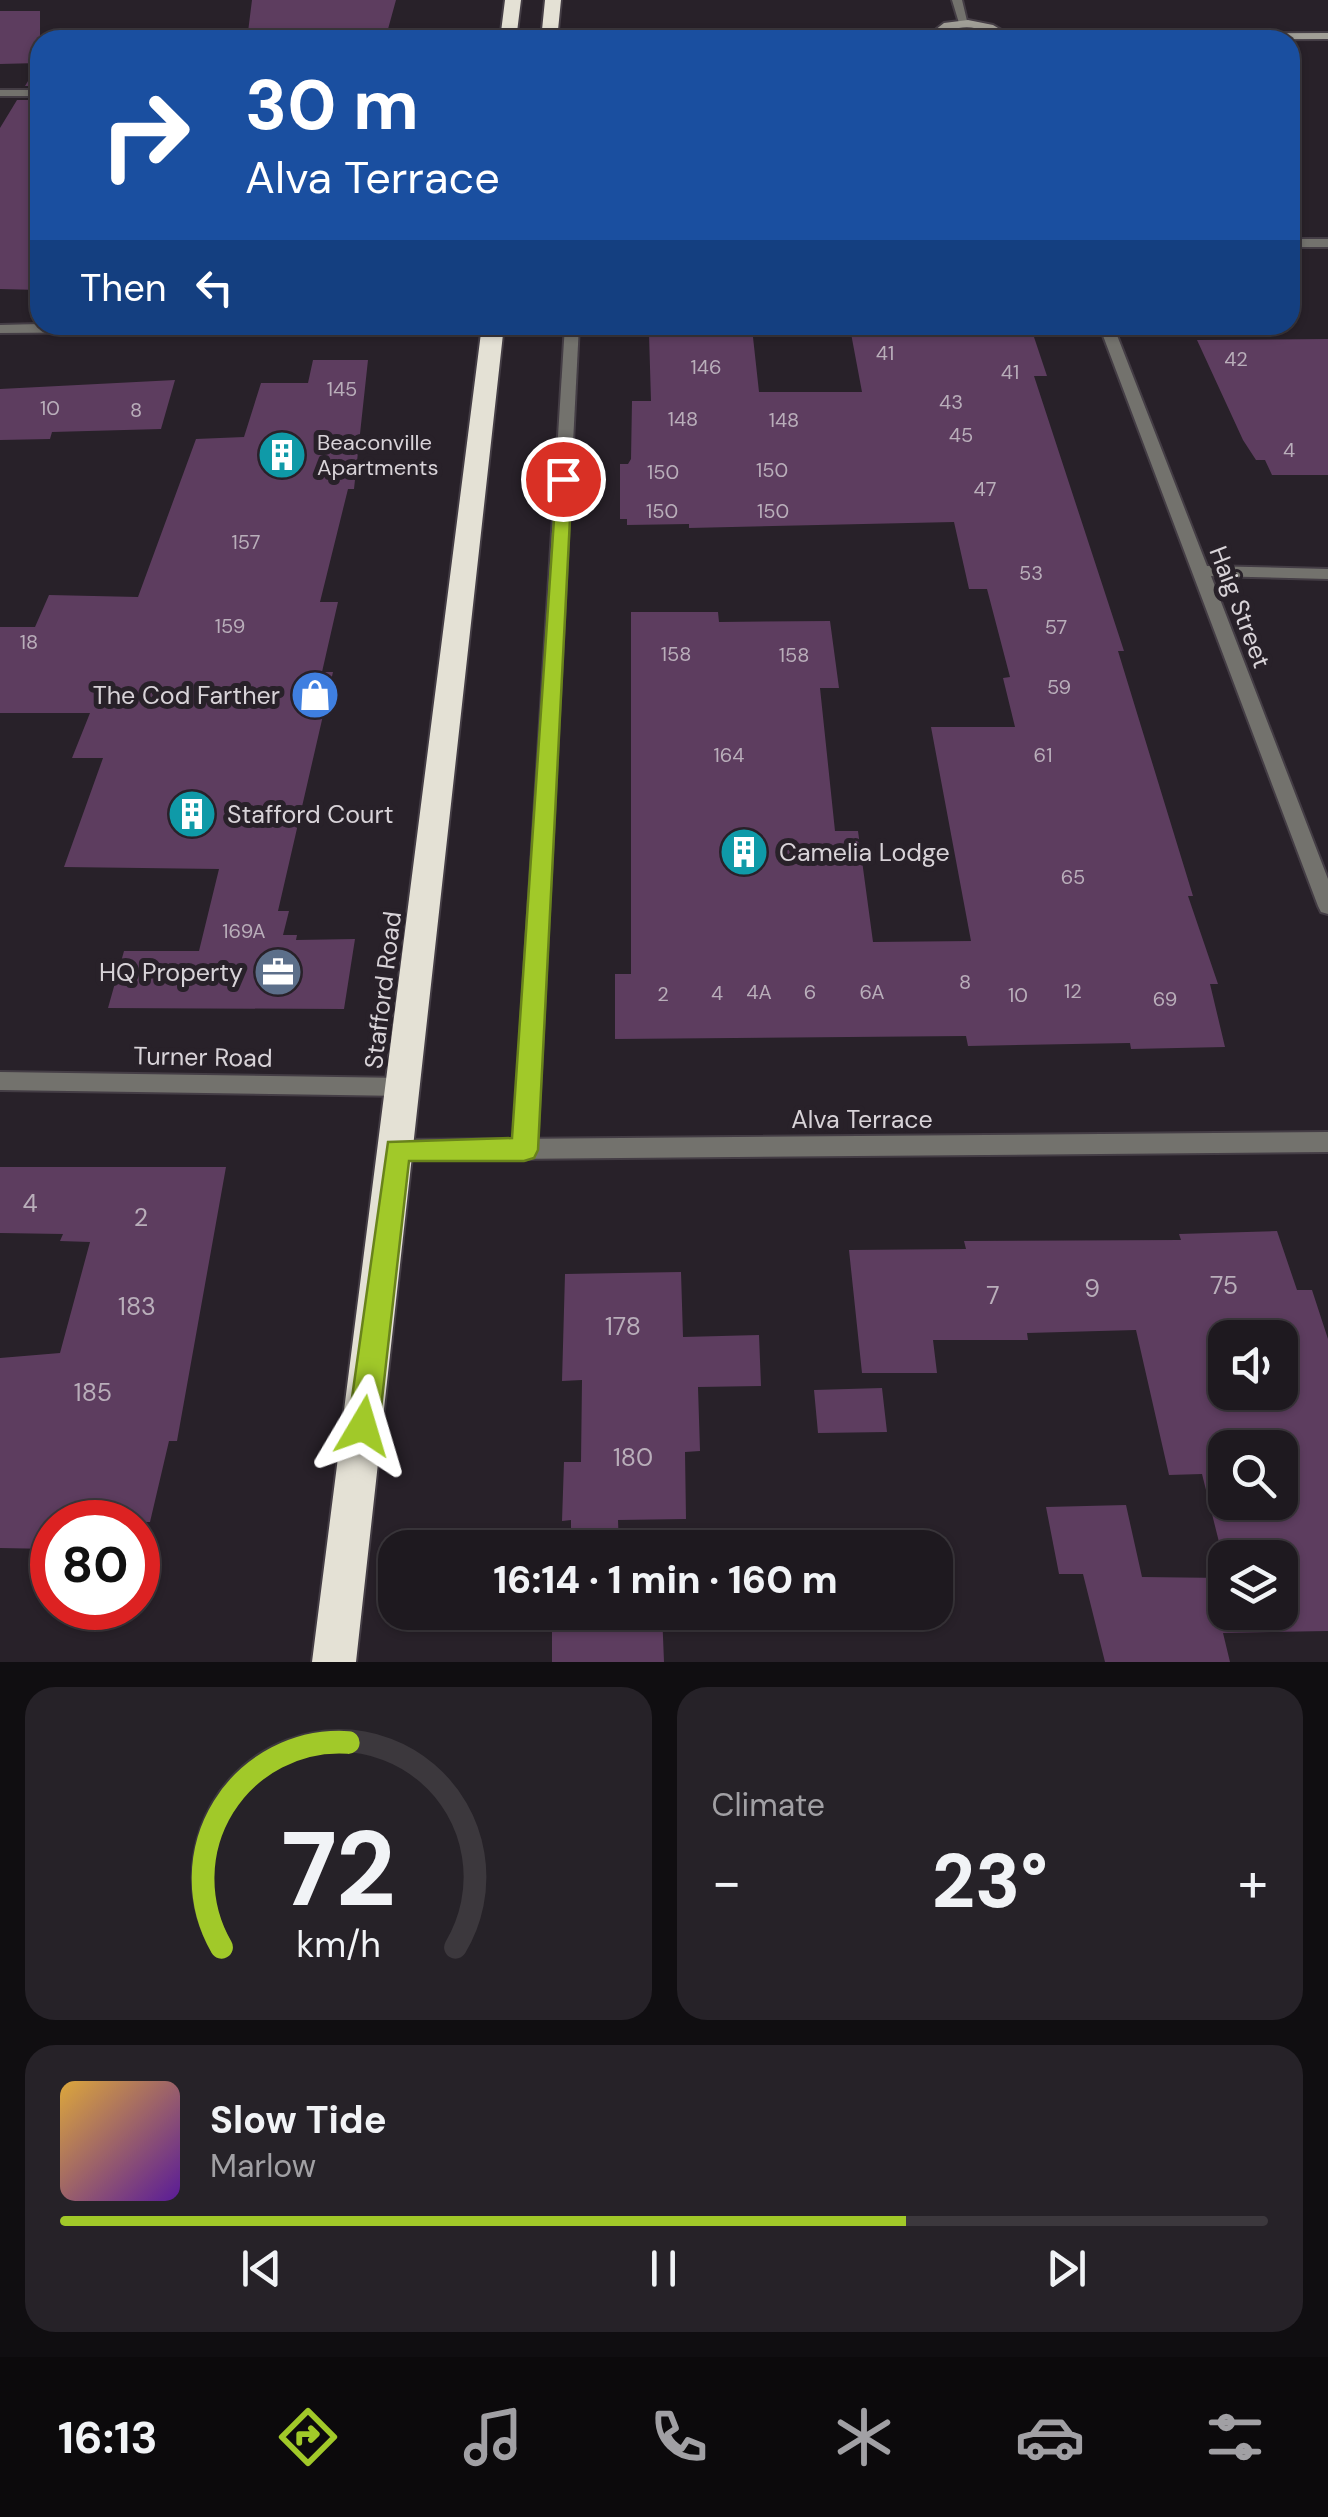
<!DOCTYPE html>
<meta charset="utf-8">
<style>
body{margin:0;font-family:"DM Sans",sans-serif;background:#262228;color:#f1f3f6;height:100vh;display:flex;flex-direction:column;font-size:38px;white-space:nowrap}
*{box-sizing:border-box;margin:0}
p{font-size:32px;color:#a1a0a4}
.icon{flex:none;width:55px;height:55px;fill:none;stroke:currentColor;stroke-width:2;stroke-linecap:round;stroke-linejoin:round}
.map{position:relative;height:1662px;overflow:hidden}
.panel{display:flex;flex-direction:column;gap:25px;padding:25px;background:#100e11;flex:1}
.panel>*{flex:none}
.guide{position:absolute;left:30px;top:30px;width:1270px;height:305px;border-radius:30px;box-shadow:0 2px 8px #0004,0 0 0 2px #3c383d;background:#1a4fa0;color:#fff;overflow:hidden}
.buttons{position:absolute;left:1208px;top:1320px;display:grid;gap:20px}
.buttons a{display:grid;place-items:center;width:90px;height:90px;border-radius:20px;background:#1e191f;box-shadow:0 2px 8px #0004,0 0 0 2px #3c383d;font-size:50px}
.speed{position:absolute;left:30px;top:1500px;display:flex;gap:20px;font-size:50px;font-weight:700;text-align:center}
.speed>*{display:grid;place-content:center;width:130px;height:130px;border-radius:50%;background:#1e191f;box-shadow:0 2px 8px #0004,0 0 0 2px #3c383d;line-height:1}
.speed .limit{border:15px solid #d22;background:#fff;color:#111}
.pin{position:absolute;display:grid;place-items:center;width:85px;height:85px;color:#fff;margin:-42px;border:5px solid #fff;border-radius:50%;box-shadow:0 2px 10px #0007}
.me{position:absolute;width:110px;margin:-55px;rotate:7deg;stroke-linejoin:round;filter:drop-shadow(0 0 8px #0008)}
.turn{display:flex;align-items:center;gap:35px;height:210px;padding:0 50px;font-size:45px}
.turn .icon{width:130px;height:130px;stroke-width:2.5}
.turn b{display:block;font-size:70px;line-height:85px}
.then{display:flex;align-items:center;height:95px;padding:0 50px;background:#0003;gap:20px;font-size:38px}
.big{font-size:75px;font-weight:800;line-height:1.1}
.panel .tile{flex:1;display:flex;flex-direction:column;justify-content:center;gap:15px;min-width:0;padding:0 35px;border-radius:30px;background:#262228}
.panel .dial{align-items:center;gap:0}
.dial svg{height:260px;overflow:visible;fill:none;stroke:#3c383d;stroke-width:7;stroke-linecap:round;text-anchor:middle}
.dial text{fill:#f1f3f6;stroke:none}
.song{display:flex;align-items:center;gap:30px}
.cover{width:120px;height:120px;border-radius:15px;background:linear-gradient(135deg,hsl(40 70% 55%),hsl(270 70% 35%))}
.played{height:10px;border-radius:5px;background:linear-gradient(90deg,#a1c929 70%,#3c383d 70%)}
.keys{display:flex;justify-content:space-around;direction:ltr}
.heat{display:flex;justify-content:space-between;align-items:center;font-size:55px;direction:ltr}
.panel .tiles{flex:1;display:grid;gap:25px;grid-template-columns:1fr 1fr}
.tile:last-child{grid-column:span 2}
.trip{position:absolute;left:378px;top:1530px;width:575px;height:100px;border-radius:30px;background:#1e191f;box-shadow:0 2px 8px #0004,0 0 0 2px #3c383d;font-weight:800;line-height:100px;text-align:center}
.menu{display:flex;height:160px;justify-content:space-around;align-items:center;background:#0c0a0c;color:#a1a0a4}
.menu .icon{width:70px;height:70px}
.menu .active{color:#a1c929}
.menu b{font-size:45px;color:#f1f3f6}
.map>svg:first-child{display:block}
.building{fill:#5d3d5f;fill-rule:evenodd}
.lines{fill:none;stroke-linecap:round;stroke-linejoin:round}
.lane-casing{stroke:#443d45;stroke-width:4}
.street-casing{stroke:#443d45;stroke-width:4}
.secondary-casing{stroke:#443d45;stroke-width:4}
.highway-casing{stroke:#443d45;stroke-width:4}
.lane{fill:#73726d;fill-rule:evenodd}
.street{fill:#73726d;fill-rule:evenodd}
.secondary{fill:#a19f97;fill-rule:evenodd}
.highway{fill:#e4e1d5;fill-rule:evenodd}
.route{fill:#a1c929;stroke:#69831b;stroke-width:2.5}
.labels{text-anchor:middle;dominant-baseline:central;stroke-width:10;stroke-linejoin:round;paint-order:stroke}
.number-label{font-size:20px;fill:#b9aeba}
.far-poi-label{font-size:22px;fill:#d8d3d8;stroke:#282129;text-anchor:start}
.street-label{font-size:25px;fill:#d8d3d8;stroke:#282129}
.poi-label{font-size:25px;fill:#d8d3d8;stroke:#282129;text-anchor:end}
.near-number-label{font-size:25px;fill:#b9aeba}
</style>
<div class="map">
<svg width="1328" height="1662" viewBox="0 0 1328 1662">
<rect width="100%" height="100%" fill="#282129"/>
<!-- building -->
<path class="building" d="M252 0H396L385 40H247Z
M0 11H40V86H25L39 63 0 64Z
M17 100H40V290L0 289V128Z
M1021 326 1027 334H1033L1047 376H1034L1124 651H1118L1193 896H1188L1218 984H1210L1225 1047 1131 1049 1130 1043 968 1046 966 1036 615 1039V974H631V612H718L719 622 830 621 839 688H820L835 831H858L873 942 971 941 931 727H1015L1003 678 1010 677 987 589H969L954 522 689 528V524L627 525V519H620V464H628L631 459 632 401H651L649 334 667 333V329L752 328 759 392H862L850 328Z
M1328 339V475H1272L1265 460H1256L1243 440 1197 340Z
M313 360H368L354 489H348L320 602H338L322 672H333L278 911H289L283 935H297L296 940 355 939 344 1009 108 1008 124 951H199L219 869 64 867 103 758H72L90 713H0V627H35L49 595 138 597 196 439 244 437 261 383H308Z
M175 380 161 429 52 432 50 439 0 440V389Z
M0 1167H226L177 1441H169L150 1522H52V1549L0 1548V1358L60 1353 90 1242 60 1241 63 1234 0 1233Z
M1277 1231 1297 1290H1312L1328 1339V1631L1223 1633 1230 1662H1105L1083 1574H1059L1046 1507 1126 1505 1142 1577 1225 1578V1612H1280V1558H1225V1566L1202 1474 1169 1475 1136 1330 1027 1333 1028 1340H933L937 1373H862L849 1250 966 1249 964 1241 1181 1240 1179 1234ZM1225 1338H1280V1392H1225ZM1225 1448H1280V1502H1225Z
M681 1272 683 1337 759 1335 761 1386 698 1387 700 1451 685 1452 686 1519 618 1520 619 1548H571V1520L562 1521 564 1462H581L582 1380 562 1381 565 1274Z
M882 1388 887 1432 818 1433 814 1390Z
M552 1612H662L664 1662H552Z"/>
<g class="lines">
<!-- lane casing -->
<g class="lane-casing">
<path id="lane" d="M565 325H579L537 1150 533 1157 525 1160 517 1157 513 1150Z"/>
</g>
<!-- street casing -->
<g class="street-casing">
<path id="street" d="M952 0H962L968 25 959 23Z
M0 90H40V96H0Z
M1290 239H1328V247H1290Z
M0 325 40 324 500 325 493 329 0 333Z
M1099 325H1113L1207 566 1328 569V579L1211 576 1328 879V914L1321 912 1318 906Z
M0 1072 405 1078 413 1080 416 1087 413 1094 405 1096 0 1090Z
M1328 1132V1152L397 1160 389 1157 385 1150 389 1143 397 1140Z"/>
</g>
<!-- secondary casing -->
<g class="secondary-casing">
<path id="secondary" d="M968 20 993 25 1008 34 1328 33V39L1004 40C978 25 959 21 934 40L503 38 508 35 930 34 944 23Z"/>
</g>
<!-- highway casing -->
<g class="highway-casing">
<path id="highway" d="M505 0H521L516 40H500Z
M545 0H561L557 40H541Z
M482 325H504L356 1662H312Z"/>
</g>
<!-- lane -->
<use href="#lane" class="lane"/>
<!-- street -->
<use href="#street" class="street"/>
<!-- secondary -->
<use href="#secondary" class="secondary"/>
<!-- highway -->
<use href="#highway" class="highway"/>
</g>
<!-- route -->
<path class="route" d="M557 475 572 479 538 1150 534 1158 524 1161H409L379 1426 374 1436 363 1440 352 1436 348 1426 388 1142 512 1138Z"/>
<!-- icons -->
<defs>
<g id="building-disc" transform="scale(2.5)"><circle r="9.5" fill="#0f9aa8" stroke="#282129"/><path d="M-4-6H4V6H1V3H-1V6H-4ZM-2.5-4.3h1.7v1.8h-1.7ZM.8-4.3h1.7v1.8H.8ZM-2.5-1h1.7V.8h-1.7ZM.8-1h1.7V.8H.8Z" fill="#fff"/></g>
<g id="shop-disc" transform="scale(2.5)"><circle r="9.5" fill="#3f7fe0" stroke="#282129"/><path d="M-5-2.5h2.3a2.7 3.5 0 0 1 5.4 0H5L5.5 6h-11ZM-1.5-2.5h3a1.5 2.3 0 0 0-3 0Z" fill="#fff"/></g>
<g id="office-disc" transform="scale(2.5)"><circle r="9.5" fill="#5c6f8a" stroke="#282129"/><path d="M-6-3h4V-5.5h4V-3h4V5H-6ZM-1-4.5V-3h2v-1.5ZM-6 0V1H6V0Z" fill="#fff"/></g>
</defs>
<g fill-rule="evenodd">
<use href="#building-disc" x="282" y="455"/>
<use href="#shop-disc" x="315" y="695"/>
<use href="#building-disc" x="192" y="814"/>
<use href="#building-disc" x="744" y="852"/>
<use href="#office-disc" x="278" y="972"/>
</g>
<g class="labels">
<!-- number labels -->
<g class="number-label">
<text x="885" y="353">41</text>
<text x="1236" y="359">42</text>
<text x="706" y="367">146</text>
<text x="1010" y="372">41</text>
<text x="342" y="389">145</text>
<text x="951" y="402">43</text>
<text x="50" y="408">10</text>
<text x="136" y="410">8</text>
<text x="683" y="419">148</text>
<text x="784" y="420">148</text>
<text x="961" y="435">45</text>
<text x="1289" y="450">4</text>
<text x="772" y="470">150</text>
<text x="663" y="472">150</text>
<text x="985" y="489">47</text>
<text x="662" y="511">150</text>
<text x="773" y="511">150</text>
<text x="246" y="542">157</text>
<text x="1031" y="573">53</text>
<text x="230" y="626">159</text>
<text x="1056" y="627">57</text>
<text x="29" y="642">18</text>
<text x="676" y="654">158</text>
<text x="794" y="655">158</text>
<text x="1059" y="687">59</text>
<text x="729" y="755">164</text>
<text x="1043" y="755">61</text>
<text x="1073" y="877">65</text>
<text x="244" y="931">169A</text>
<text x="965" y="982">8</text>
<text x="1073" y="991">12</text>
<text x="759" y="992">4A</text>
<text x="810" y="992">6</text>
<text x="872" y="992">6A</text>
<text x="717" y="993">4</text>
<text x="663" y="994">2</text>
<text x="1018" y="995">10</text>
<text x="1165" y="999">69</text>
</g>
<!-- far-poi labels -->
<g class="far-poi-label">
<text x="317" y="442">Beaconville<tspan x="317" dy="25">Apartments</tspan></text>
</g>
<!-- street labels -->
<g class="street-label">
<text transform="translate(1240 607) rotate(69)">Haig Street</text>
<text transform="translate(383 990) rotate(-83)">Stafford Road</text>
<text transform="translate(203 1057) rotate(1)">Turner Road</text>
<text x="862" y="1119">Alva Terrace</text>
</g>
<!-- poi labels -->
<g class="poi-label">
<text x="280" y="695">The Cod Farther</text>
<text x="227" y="814" text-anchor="start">Stafford Court</text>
<text x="779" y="852" text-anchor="start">Camelia Lodge</text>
<text x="243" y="972">HQ Property</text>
</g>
<!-- near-number labels -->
<g class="near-number-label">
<text x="30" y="1203">4</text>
<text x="141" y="1217">2</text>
<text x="1224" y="1285">75</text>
<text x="1092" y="1288">9</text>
<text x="993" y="1295">7</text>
<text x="137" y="1306">183</text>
<text x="623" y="1326">178</text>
<text x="93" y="1392">185</text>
<text x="633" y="1457">180</text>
</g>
</g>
</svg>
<div class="buttons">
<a><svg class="icon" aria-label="sound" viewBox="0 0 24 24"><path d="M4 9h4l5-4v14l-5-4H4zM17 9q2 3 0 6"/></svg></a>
<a><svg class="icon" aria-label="search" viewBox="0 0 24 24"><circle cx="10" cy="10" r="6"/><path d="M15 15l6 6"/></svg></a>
<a><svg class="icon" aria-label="layers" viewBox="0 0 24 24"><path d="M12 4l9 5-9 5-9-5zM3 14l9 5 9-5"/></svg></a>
</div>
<div class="speed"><div class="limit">80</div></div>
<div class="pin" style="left:563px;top:479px;background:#d93025"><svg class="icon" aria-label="arrive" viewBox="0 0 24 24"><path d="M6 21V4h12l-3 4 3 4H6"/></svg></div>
<svg class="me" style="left:363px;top:1426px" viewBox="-20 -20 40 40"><path d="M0-17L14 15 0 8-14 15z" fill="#a1c929" stroke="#fff" stroke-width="4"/></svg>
<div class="trip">16:14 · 1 min · 160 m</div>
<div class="guide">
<div class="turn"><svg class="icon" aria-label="right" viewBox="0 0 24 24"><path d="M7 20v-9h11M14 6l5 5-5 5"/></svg><div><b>30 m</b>Alva Terrace</div></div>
<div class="then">Then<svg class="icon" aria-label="left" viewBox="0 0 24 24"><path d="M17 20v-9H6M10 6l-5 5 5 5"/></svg></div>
</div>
</div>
<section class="panel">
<div class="tiles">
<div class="tile dial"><svg viewBox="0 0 100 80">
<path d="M14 69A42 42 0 1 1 86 69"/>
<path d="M14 69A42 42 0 0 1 53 6" stroke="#a1c929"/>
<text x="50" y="56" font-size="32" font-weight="700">72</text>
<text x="50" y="72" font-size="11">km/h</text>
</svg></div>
<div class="tile"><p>Climate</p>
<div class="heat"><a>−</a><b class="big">23°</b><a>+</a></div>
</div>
<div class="tile">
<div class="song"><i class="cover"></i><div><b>Slow Tide</b><p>Marlow</p></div></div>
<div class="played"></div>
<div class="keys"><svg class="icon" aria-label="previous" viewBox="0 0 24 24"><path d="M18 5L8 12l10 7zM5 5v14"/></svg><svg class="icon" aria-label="pause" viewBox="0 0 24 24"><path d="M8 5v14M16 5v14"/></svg><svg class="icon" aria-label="next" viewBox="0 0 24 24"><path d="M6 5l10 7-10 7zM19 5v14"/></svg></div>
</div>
</div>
</section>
<nav class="menu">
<b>16:13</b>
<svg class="icon active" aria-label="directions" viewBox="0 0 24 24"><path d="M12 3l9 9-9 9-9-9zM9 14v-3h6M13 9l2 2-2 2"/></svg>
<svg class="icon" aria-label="music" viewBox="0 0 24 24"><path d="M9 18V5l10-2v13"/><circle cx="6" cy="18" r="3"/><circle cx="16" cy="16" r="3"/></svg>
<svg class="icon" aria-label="phone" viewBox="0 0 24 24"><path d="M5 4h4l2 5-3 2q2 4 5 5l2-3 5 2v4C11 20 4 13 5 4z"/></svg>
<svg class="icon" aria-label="climate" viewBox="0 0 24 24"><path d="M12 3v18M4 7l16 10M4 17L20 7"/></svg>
<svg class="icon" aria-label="car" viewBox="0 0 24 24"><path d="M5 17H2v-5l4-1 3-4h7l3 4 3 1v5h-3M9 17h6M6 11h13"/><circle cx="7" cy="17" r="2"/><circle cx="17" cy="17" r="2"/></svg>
<svg class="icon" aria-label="filters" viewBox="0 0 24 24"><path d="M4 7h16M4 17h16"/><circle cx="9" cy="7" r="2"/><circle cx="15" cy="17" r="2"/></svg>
</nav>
